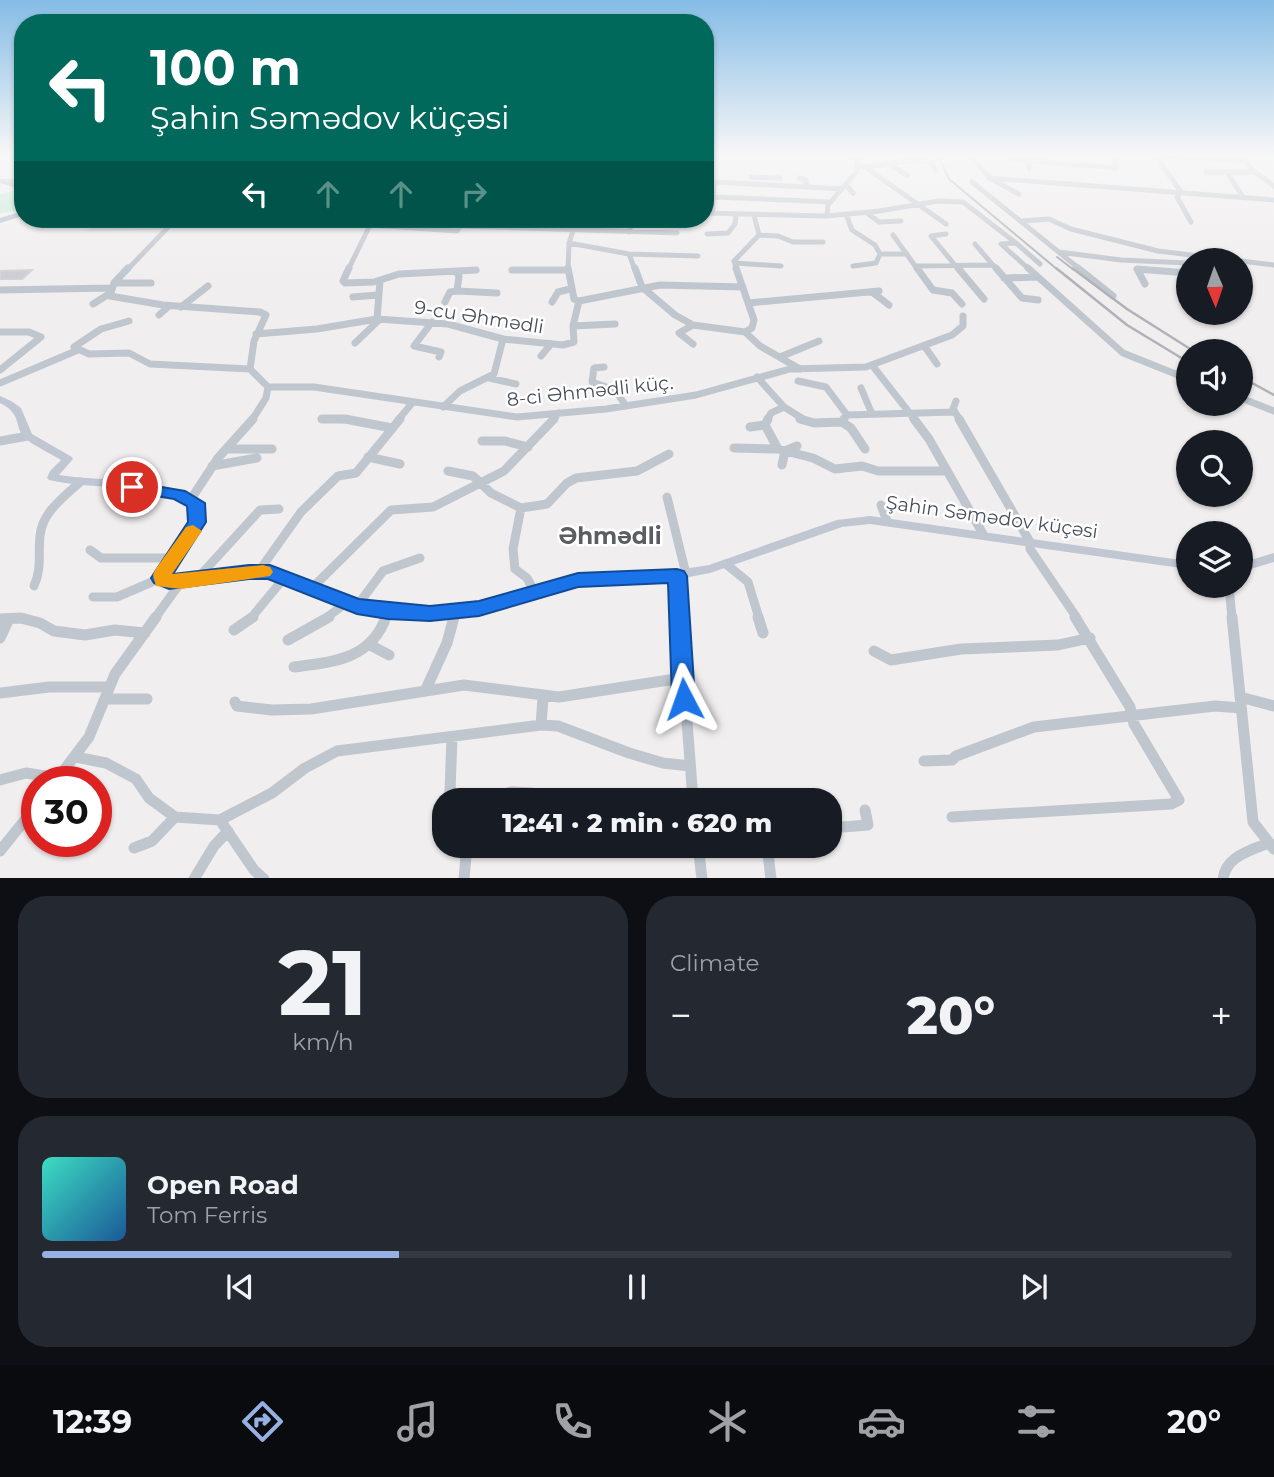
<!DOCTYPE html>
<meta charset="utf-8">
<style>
body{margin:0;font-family:Montserrat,sans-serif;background:#242831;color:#f1f3f6;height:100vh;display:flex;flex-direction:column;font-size:26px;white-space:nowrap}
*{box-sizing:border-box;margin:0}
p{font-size:23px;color:#9ea1a6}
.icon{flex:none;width:38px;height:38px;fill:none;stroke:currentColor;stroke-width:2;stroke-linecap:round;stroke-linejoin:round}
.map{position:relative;height:878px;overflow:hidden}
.sheet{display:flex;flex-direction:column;gap:18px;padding:18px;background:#0d0f14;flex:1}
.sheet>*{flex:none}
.banner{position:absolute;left:14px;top:14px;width:700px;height:214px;border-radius:28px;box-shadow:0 2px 5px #0004;background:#00695c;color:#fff;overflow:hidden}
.needle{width:46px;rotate:178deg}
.controls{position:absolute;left:1176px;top:248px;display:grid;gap:14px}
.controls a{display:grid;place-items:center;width:77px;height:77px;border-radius:50%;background:#171b24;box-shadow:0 2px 5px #0004;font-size:35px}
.speed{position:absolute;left:21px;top:766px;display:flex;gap:14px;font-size:35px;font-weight:700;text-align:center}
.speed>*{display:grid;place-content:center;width:91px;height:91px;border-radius:50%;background:#171b24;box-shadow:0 2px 5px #0004;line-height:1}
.speed .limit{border:10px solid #d22;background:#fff;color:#111}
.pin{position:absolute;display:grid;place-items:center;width:60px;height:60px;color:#fff;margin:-30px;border:4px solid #fff;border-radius:50%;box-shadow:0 2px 7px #0007}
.me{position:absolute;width:77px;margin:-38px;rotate:356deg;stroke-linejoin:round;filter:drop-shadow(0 0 5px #0008)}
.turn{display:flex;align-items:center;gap:24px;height:147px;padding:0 21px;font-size:32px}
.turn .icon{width:91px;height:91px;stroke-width:2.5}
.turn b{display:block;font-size:49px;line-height:60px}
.lanes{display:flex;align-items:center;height:66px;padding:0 21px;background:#0003;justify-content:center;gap:35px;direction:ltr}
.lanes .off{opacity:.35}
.big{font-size:52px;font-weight:800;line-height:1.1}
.sheet .widget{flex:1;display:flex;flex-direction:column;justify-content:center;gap:10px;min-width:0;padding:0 24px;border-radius:28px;background:#242831}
.sheet .dial{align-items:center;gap:0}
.dial b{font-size:91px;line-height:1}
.song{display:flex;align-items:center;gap:21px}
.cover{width:84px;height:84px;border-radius:10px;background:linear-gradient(135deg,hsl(170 70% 55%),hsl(210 70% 35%))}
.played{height:7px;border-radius:4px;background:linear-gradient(90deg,#97b0e4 30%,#363941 30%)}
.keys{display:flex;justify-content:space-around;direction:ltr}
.heat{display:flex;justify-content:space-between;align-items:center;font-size:38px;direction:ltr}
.sheet .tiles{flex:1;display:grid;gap:18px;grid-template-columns:1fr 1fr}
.widget:last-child{grid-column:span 2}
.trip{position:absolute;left:432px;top:788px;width:410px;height:70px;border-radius:28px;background:#171b24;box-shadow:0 2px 5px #0004;font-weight:800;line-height:70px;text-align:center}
.menu{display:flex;height:112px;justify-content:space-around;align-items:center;background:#090b0e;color:#9ea1a6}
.menu .icon{width:49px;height:49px}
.menu .on{color:#97b0e4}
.menu b{font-size:32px;color:#f1f3f6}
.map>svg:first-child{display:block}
.education{fill:#e1dfdf}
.green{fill:#c0ead5}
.building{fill:#ccccd2;stroke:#d2d3d9;stroke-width:2}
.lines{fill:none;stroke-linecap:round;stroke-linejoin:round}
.street-far3{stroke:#c0c6ce;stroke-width:5}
.street-far2{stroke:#c0c6ce;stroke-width:7}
.street-far1{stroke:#c0c6ce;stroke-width:9}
.street{stroke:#c0c6ce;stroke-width:11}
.secondary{fill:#c0c7d3;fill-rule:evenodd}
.primary{fill:#b0baca;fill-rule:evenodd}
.rail-far1{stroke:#b0b2b7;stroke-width:2}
.rail{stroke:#b0b2b7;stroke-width:2.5}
.route{fill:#1a73e8;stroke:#114b97;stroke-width:2}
.slow{fill:#f59e0b}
.labels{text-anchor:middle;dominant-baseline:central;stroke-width:5;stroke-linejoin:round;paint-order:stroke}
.street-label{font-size:19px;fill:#484f59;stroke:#fff}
.quarter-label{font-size:23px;font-weight:bold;fill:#5b5d62;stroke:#fff}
</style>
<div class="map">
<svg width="1274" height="879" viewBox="0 0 1274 879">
<rect width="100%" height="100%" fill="#f0eeee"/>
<!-- education -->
<path class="education" d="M108 219H172L161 230 85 231Z"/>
<!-- green -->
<path class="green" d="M23 189V210L0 213V194Z"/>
<!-- building -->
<path class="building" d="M32 270 22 279H0V271Z"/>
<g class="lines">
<!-- street-far3 -->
<path class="street-far3" d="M969 155 991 179 1019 194
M1027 155 1029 169
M1155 155 1244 161
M1155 155 1181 192
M1011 159 1117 168 1114 160
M858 166 865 167 946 224
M892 166 907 175
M865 167 918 160 932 163 935 170
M1206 172H1255L1239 155
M1255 172 1274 186
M1228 174 1243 197
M751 177 780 178
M799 178 806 180V186
M989 178 1274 200
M972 182 1081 270
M846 185 853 193
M1181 192 1177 197 1191 222
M715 197 831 202
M705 213 827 216 879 211 938 201 963 202 1016 243 1001 244 1030 270
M712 213 714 183 717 182 842 189
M867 213 879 222 901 221
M846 214 852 230 875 245 880 254 876 263 853 266
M827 215 828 205 857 171 856 155
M577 219 569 243 629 254 635 270
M1021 221 1049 219 1071 229 1158 251 1274 265
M542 222 544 219
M370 225 457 231 465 219
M462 226 677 233
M629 232 633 219
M707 234 728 233 735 224 736 214
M946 234 931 236 959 270
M759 235 778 236 793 242H823
M893 235 918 270
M1016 243 1040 264
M975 244 997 270
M1059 252 1121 260 1188 263
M629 254 698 256
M880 254H907
M735 263 781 266
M915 266 993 265
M127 270 176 219
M348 270 373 219
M568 270 569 243
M737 270 734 261 759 235 754 215
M1137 270H1147"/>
<!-- street-far2 -->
<path class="street-far2" d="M128 268 114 283 110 296 163 305 260 312 266 315 254 341 250 369 268 387 266 398 252 420
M349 268 343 281 345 283 374 282 399 274 476 270
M568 268 574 299 579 301
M635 268 642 287 675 315 693 325 745 332 760 346 800 369
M736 268 754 320 752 328 745 332
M917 268 933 290 952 293 962 304
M958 268 984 299
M996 268 1022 298 1038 300
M1028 268 1123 353 1188 379
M1078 268 1113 296
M512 270H567
M1241 270 1246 278H1241
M1004 278 1037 277
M114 283H151
M1145 284 1137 269 1188 273
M0 290 110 288
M457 291 497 293
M872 292 889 305
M353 297 378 295
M579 301 660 285 743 287
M445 302 450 292 457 291 459 276 456 272
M552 302 558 292 570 289
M748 303 879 291
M93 304 109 294
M181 307 208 286
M159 315 169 306
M377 319 380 281
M129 321 101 329 74 347 89 354 129 353 150 364 250 369
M432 322 414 346 441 352 439 357
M693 325 679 333 693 344
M573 326 615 324
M0 332H29L41 337 0 370
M256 334 317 329 377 319 448 324 503 339 563 345 574 342 573 326 579 301
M355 343 380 319
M925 347 937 364
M541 356 551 344
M780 357 819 341
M872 365 915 420
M604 367 594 368 592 382 615 390 626 406
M757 377 784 407 805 420
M489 378 516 384
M798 381 826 387 847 415
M0 383 78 350
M268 387H314L517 417 606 409 696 395 790 369 866 367 952 335 963 326V316
M861 388 872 414
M1241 398 1274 411
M956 401 953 409 960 420
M443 407 460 391 494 374 503 339
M322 419 352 420
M398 420 413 402
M552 420 559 413
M767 420 771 413 782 408
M843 420 847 415 955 412"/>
<!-- street-far1 -->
<path class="street-far1" d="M322 419H345L392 428
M800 419 814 423 842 422 844 419
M914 419 929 439 983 534
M959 419 1030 542V549L1077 618
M842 422 851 428 865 449
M765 425 778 449
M750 427 765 425 768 419
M0 441 28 436
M482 441H505L528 447
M734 448 778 449 813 458 835 469 862 466 878 471H947
M226 449H272
M368 457 400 464
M782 465 785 451 797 446
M212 466 257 458
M448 471 473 476 491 493 521 508 513 549 515 569 527 578 534 591
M667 497 686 574
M191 499 218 458 253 419
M881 505 887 521
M521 508 547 504 567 483 576 478 637 471 669 454
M90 550 101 558H174
M726 564 748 582 759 618
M259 571 301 512 338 476 356 473 400 419
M677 576 679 618
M196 580 260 510 279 509
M34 586C42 568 38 554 40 536 42 512 64 497 80 482
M1229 586 1232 618
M313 587 391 510 433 507 504 471 554 419
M93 597H117L161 578
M357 606 383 571 420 558
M11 618H23
M155 618 181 582
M251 618 285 577
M326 618 346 603
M386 618 388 612
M453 618 455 612"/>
<!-- street -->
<path class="street" d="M679 617 693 800
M758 617 763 633
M1232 617 1253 822 1274 849
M0 619 21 618 40 623 54 631 85 635 115 630 145 633
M234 630 253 617
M0 638 9 619
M288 640 329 617
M370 645 389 655
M874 651 891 660 961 649 1058 645 1090 638
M294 667C334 662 371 659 386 617
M426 689 447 643 454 617
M0 693 49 687H107
M1240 697 1274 706
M106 699H147
M235 702 237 706 272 710 311 709 464 685 559 697 682 678
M541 725 543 698
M452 737 450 792 465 800
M76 757 106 763 136 779 149 798 175 817 220 820 272 793 305 768 337 751 541 725 558 726 629 753 663 763 690 766
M924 761 952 760 956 756 1034 727 1215 706 1241 708
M0 780 26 773 58 778
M55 782 89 737 115 674 156 617
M486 800 511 792 532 793
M952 817 1171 804 1179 800 1134 724 1130 707 1075 617
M220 820 254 870 264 879
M830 828 868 825 865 810
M698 845 702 879
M767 845 771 879
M134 848 152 841 175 817
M0 851 37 805
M194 879 214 846 228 831
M464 879 467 845
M1223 879C1226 856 1250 851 1268 843"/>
<!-- secondary -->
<path class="secondary" d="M0 179H23V183H1Z
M0 396 11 401 21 408 32 434 72 457 73 459 59 475C95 481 177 478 202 503L203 522 169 576 170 577 249 568H270L358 601 408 608 455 607 501 597 578 575 652 574 709 565 837 520 870 516 1188 561V569L870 524 842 527 710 573 652 584 578 585 501 607 455 617 408 618 357 611 269 576H249L169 587 156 581 155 578 191 522 190 505C148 481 95 491 49 480L47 478 50 471 61 460C50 453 36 447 26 439 13 428 24 415 0 403Z
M1274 553V562L1241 572V563Z"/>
<!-- primary -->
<path class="primary" d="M0 179 23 186V190L0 183Z
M23 211V216L0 223V218Z"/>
<!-- rail-far1 -->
<path class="rail-far1" d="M938 155 949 179 1058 270
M1057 257 1074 270"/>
<!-- rail -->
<path class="rail" d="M1056 268 1127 325 1188 362
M1072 268 1127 309 1195 352
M1241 377 1274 395"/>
</g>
<!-- sky -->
<linearGradient id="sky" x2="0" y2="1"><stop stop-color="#85bce6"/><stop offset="0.56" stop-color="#f8f7f7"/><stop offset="1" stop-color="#f8f7f7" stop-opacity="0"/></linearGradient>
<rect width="1274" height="278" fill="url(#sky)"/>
<!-- route -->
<path class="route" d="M132 482 185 491 205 503 206 522 173 574 249 565H270L359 599 430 606 479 601 578 573 677 569 684 571 687 576 695 699 691 706 684 709 676 706 672 699 668 583 578 587 479 616 430 621 388 619 357 614 268 579H249L169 589 154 583 151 578 188 522 187 506 174 499 126 491 124 487 126 484Z"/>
<!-- slow -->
<path class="slow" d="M193 525 202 531 172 574 263 565 270 567 273 572 270 576 181 589 156 586 153 575 155 570 186 527Z"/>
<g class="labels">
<!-- street labels -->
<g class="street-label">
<text transform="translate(479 317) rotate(9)">9-cu Əhmədli</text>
<text transform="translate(590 391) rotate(-6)">8-ci Əhmədli küç.</text>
<text transform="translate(992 517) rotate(8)">Şahin Səmədov küçəsi</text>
</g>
<!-- quarter labels -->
<g class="quarter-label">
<text x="610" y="536">Əhmədli</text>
</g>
</g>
</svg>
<div class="controls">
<a><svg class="needle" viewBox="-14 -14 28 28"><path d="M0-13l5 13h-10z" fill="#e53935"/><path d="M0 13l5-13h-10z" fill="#9ea1a6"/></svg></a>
<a><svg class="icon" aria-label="sound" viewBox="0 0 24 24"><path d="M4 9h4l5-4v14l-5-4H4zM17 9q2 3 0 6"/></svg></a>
<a><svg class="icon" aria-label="search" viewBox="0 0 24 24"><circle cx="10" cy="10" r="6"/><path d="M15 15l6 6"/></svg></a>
<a><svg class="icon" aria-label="layers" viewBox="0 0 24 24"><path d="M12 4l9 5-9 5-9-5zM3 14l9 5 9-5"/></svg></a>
</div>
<div class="speed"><div class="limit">30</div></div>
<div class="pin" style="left:132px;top:487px;background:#d93025"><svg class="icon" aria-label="arrive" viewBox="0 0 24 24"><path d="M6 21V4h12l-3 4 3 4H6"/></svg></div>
<svg class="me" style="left:684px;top:699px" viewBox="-20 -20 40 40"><path d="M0-17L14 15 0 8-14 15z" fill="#1a73e8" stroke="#fff" stroke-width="4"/></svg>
<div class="trip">12:41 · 2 min · 620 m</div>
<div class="banner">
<div class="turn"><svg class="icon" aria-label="left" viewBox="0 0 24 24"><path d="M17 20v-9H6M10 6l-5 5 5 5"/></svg><div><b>100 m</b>Şahin Səmədov küçəsi</div></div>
<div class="lanes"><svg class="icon" aria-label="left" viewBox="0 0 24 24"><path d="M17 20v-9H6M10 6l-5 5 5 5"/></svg><svg class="icon off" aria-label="ahead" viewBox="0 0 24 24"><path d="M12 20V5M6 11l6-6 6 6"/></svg><svg class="icon off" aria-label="ahead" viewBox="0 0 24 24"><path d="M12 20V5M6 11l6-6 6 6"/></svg><svg class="icon off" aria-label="right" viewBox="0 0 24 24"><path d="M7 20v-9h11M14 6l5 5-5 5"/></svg></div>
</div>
</div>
<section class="sheet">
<div class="tiles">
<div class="widget dial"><b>21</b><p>km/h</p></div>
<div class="widget"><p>Climate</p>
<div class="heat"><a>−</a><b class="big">20°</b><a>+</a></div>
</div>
<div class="widget">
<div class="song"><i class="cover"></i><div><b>Open Road</b><p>Tom Ferris</p></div></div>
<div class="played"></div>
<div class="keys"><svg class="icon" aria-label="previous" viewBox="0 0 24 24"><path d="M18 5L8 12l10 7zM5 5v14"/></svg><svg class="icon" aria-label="pause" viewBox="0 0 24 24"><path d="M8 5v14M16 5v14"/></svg><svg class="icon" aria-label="next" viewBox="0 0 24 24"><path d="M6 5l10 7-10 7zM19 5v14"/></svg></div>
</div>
</div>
</section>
<nav class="menu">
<b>12:39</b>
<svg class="icon on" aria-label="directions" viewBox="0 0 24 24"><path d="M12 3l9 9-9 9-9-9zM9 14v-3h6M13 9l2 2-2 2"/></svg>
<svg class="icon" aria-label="music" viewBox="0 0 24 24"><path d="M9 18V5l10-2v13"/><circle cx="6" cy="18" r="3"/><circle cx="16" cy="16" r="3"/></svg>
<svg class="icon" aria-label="phone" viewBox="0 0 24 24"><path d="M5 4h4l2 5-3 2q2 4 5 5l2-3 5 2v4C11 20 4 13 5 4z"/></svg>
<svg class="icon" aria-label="climate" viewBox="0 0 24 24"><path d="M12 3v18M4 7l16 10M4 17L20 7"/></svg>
<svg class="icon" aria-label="car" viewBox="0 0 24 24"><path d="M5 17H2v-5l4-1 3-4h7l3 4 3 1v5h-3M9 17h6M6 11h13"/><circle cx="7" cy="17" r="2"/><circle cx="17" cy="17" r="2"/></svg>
<svg class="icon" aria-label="filters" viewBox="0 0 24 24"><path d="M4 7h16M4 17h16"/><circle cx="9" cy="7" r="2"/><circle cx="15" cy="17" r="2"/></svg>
<b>20°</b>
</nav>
